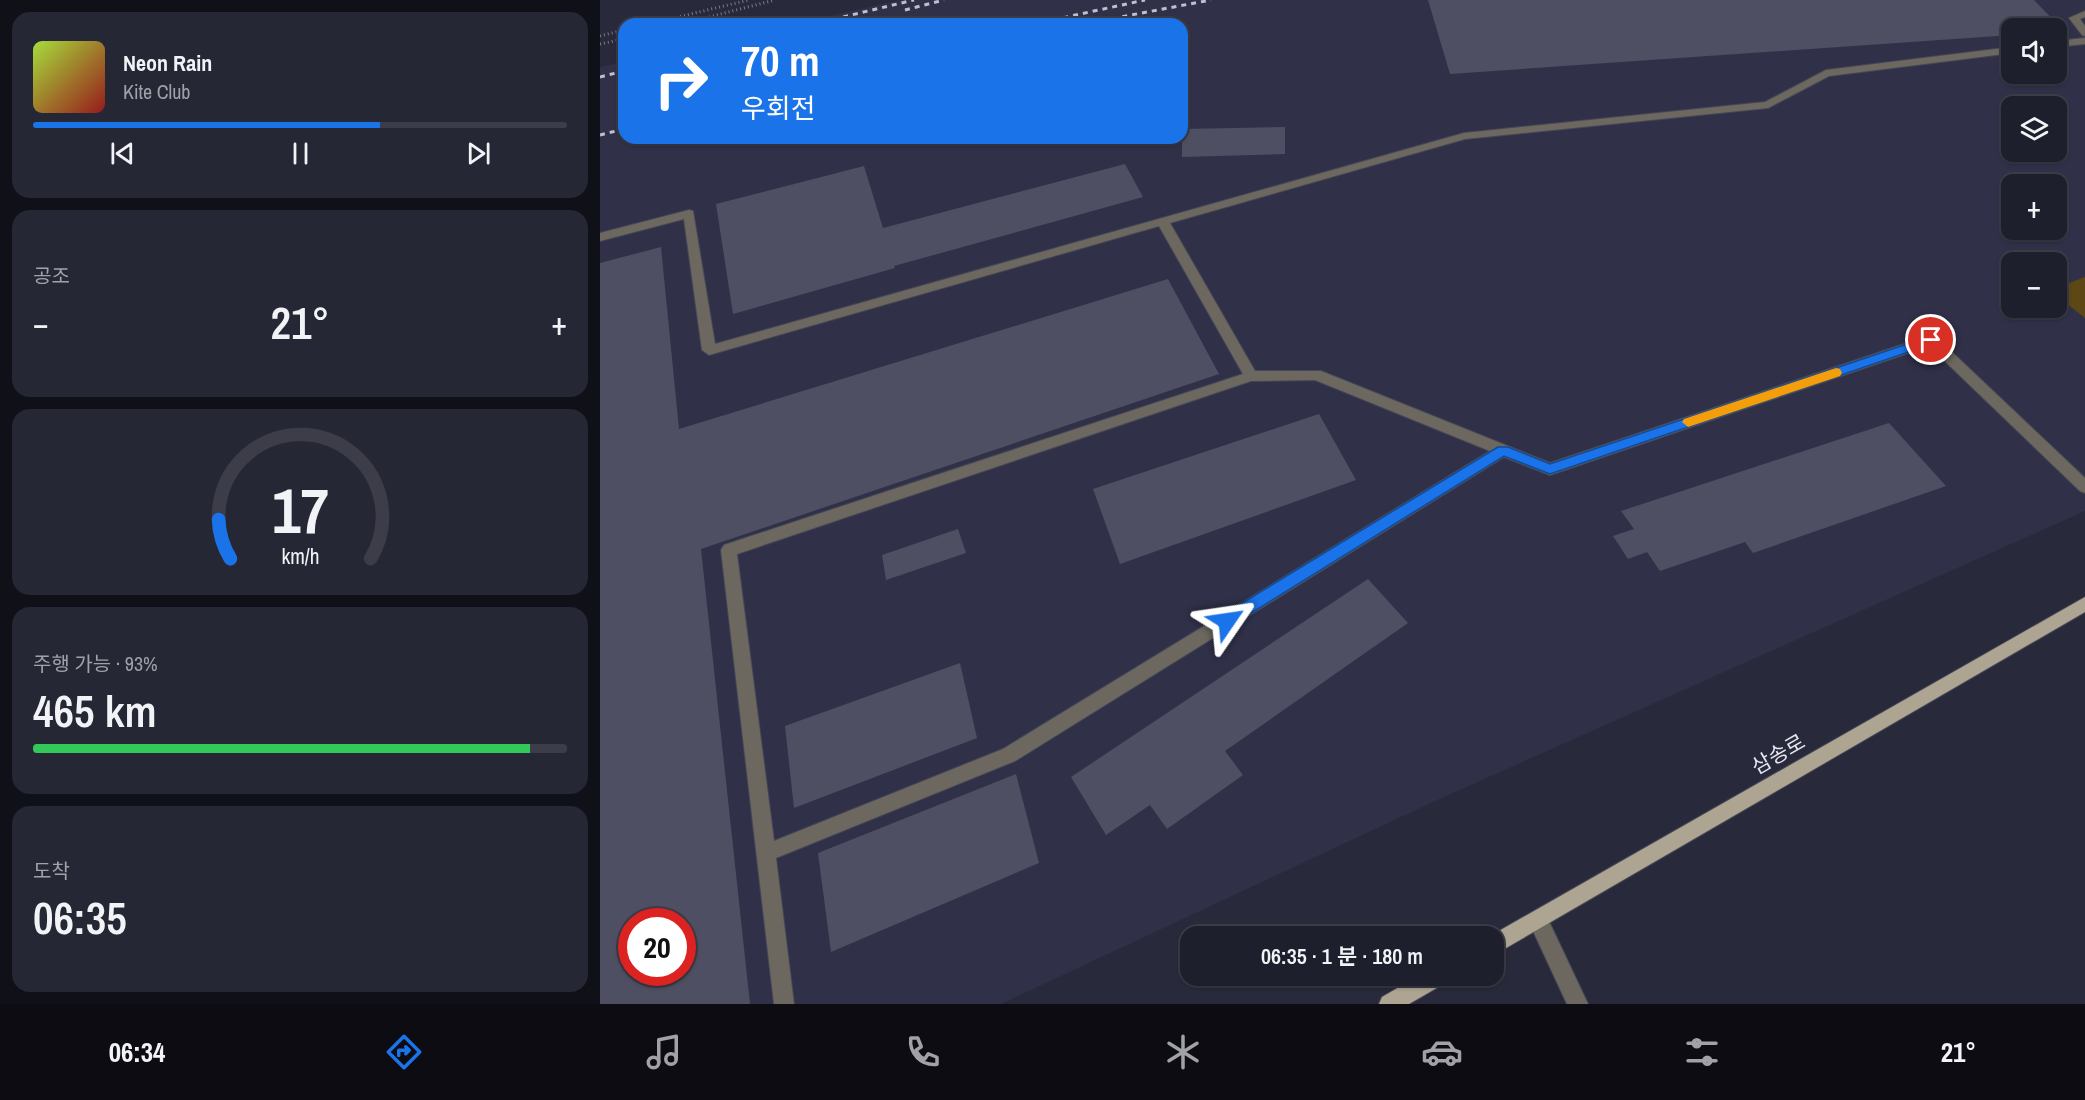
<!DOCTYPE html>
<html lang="ko">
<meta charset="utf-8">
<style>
body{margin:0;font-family:"Archivo Narrow","Noto Sans KR",sans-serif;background:#262734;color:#f1f3f6;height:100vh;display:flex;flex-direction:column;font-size:22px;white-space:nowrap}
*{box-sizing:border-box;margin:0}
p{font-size:20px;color:#a1a2a9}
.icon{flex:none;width:33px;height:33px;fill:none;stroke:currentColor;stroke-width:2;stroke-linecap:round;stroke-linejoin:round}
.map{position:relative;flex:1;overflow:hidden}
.sheet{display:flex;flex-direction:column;gap:12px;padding:12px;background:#101118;width:600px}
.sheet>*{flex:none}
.hud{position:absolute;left:18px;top:18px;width:570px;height:126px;border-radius:18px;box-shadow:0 2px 4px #0004,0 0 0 2px #3c3d48;background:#1a73e8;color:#fff;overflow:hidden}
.tools{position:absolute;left:1401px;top:18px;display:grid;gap:12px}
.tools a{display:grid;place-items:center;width:66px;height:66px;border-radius:12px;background:#1e1f2c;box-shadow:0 2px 4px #0004,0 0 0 2px #3c3d48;font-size:30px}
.speed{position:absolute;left:18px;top:908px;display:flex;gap:12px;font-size:30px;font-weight:700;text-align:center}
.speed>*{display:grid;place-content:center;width:78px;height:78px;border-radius:50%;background:#1e1f2c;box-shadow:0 2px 4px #0004,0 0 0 2px #3c3d48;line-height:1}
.speed .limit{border:9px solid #d22;background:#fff;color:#111}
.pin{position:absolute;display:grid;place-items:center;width:51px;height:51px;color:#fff;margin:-26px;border:3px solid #fff;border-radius:50%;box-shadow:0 2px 6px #0007}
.me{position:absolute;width:66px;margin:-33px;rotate:58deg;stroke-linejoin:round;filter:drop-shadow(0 0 4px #0008)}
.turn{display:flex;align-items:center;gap:21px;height:126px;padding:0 24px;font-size:27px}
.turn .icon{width:78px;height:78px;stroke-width:2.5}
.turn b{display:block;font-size:42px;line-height:51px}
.big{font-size:45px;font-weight:600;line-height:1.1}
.sheet .tile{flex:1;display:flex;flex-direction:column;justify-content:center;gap:9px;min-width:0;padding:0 21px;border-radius:18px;background:#262734}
.sheet .dial{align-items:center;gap:0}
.dial svg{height:156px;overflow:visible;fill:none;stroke:#3c3d48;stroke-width:7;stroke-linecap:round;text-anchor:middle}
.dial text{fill:#f1f3f6;stroke:none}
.song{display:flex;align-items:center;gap:18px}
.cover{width:72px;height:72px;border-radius:9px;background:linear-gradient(135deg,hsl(80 70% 55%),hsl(0 70% 35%))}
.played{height:6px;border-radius:3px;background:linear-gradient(90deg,#1a73e8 65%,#3c3d48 65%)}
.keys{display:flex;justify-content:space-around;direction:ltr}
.heat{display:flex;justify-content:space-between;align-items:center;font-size:33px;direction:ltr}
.charge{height:9px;border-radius:4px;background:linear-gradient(90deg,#34c759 93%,#3c3d48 0)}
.trip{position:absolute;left:580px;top:926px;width:324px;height:60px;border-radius:18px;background:#1e1f2c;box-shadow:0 2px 4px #0004,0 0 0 2px #3c3d48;font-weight:600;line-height:60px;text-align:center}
.menu{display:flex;height:96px;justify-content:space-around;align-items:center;background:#0c0c12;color:#a1a2a9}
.menu .icon{width:42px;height:42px}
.menu .active{color:#1a73e8}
.menu b{font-size:27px;color:#f1f3f6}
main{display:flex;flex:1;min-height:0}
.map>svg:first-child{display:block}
.built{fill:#303149;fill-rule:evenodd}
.green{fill:#5c4715}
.building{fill:#4e4f62;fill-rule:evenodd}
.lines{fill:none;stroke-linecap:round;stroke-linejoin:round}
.service-casing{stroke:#464757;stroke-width:2}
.minor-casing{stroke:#464757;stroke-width:2}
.primary-casing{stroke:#464757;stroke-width:2}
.path{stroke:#797a89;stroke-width:3;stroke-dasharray:1 3;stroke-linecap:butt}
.service{fill:#6c685f;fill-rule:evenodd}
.minor{fill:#6c685f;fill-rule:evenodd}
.primary{fill:#ada492;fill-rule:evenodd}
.rail{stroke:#bfc0cd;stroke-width:3;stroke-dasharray:5 5;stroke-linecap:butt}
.route{fill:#1a73e8;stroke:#114b97;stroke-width:1.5}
.slow{fill:#f59e0b}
.labels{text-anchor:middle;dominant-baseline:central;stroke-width:6;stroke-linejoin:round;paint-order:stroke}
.near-street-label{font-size:21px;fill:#e5e6f2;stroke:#28293a}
</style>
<main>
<section class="sheet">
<div class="tile">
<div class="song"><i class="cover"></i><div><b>Neon Rain</b><p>Kite Club</p></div></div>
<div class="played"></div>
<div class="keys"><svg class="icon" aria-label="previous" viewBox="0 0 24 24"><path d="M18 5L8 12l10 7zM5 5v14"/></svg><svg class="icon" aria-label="pause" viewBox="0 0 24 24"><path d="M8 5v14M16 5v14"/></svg><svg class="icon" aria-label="next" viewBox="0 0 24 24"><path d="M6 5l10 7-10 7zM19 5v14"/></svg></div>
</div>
<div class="tile"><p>공조</p>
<div class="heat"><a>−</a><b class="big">21°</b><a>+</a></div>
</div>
<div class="tile dial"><svg viewBox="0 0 100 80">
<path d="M14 69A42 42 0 1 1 86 69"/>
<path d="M14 69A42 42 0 0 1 8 49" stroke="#1a73e8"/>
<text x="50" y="56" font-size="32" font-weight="700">17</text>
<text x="50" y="72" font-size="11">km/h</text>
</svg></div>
<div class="tile"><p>주행 가능 · 93%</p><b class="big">465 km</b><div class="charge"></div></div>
<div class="tile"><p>도착</p><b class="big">06:35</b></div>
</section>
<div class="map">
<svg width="1485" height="1004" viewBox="0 0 1485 1004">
<rect width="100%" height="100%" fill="#28293a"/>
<!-- built -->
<path class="built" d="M300 0H1485V511L835 801 401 1004H0V67L24 62V138H582V24H193ZM1412 28H1456V74H1412ZM1412 106H1456V152H1412ZM1412 184H1456V230H1412ZM1412 262H1456V308H1412ZM32 921H82V972H32Z"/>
<!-- green -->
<path class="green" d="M1485 277V318L1457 296 1456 288Z"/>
<!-- building -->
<path class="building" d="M828 0H1434L1464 31H1456V28H1412V35L850 74Z
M685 127V154L582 157V129Z
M525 164 543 197 294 266 295 268 133 314 116 204 264 166 283 228Z
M61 247 79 429 568 279 619 374 101 549 150 1004H0V263ZM32 921H82V972H32Z
M719 414 756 480 520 564 493 489Z
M1289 423 1346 486 1153 553 1145 542 1060 571 1047 552 1028 559 1013 536 1034 529 1021 511Z
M358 529 366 553 286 580 282 555Z
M768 579 808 623 625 751 643 775 567 829 550 805 506 835 471 777Z
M360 663 377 738 194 808 185 726Z
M416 774 439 863 231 952 218 853Z"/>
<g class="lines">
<!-- service casing -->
<g class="service-casing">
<path id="service" d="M1485 11V17L1480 19 1485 26V36L1482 35 1469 18Z
M1485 38V44L1456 47V41Z
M1412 47V53L1229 76 1168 108 865 139 570 223 655 371H721L950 463 1331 335 1336 337 1485 478V493L1480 491 1329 346 950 475 904 457 415 761 176 858 194 1004H174L121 550 124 545 643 374 559 226 109 355 102 350 84 219 0 241V233L89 210 93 211 115 344 864 133 1165 102 1226 70ZM715 380 890 451 403 749 174 841 137 554 651 381Z"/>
</g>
<!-- minor casing -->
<g class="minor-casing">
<path id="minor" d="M938 910 945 913 988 1004H967L928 920 931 913Z"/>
</g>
<!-- primary casing -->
<g class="primary-casing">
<path id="primary" d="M1485 597V612L894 955V936H890Z
M820 975H850L847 982 809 1004H779L782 997Z"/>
</g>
<!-- path -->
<path class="path" d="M49 24 149 0
M82 24 175 0
M0 36 24 30
M0 44 24 39"/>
<!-- service -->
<use href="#service" class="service"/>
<!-- minor -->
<use href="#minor" class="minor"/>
<!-- primary -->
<use href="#primary" class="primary"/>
<!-- rail -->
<path class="rail" d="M305 10 344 0
M214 24 314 0
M434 24 545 0
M483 24 611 0
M0 77 24 71
M0 135 24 129"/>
</g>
<!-- route -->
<path class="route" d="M1331 336 1335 337V343L950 474 904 456 632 625 627 627 621 625 619 621 621 616 898 447H908L950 464Z"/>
<!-- slow -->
<path class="slow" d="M1236 368 1240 369 1242 373 1240 376 1088 427 1082 422 1084 419Z"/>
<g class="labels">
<!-- near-street labels -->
<g class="near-street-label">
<text transform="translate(1178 754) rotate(-30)">삼송로</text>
</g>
</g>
</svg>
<div class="tools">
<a><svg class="icon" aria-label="sound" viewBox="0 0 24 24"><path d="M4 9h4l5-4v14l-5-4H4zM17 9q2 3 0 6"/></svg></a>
<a><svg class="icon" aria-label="layers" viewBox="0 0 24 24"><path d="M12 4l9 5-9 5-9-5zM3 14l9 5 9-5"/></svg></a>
<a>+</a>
<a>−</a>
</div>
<div class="speed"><div class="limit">20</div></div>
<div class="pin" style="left:1331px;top:340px;background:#d93025"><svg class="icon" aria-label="arrive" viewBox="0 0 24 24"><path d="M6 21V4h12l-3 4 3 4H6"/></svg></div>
<svg class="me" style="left:627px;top:621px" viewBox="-20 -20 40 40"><path d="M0-17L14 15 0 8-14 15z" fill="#1a73e8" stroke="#fff" stroke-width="4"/></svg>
<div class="trip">06:35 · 1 분 · 180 m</div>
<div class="hud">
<div class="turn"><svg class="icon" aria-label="right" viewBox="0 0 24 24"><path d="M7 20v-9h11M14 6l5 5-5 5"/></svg><div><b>70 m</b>우회전</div></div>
</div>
</div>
</main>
<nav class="menu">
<b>06:34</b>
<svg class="icon active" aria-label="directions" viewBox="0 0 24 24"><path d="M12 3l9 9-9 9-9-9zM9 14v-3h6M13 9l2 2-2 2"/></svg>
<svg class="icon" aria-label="music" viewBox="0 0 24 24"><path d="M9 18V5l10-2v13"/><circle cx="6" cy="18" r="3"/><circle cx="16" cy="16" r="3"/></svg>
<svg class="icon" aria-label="phone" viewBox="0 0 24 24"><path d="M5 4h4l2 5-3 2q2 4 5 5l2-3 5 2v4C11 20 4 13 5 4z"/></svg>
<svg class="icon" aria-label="climate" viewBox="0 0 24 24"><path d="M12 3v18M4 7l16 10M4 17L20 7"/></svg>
<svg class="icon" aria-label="car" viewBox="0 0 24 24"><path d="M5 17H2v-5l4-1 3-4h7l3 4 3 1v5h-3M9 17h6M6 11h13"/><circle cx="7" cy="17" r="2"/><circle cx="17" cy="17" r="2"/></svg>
<svg class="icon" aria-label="filters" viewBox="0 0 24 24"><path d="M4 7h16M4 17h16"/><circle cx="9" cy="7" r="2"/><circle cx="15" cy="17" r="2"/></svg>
<b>21°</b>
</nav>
